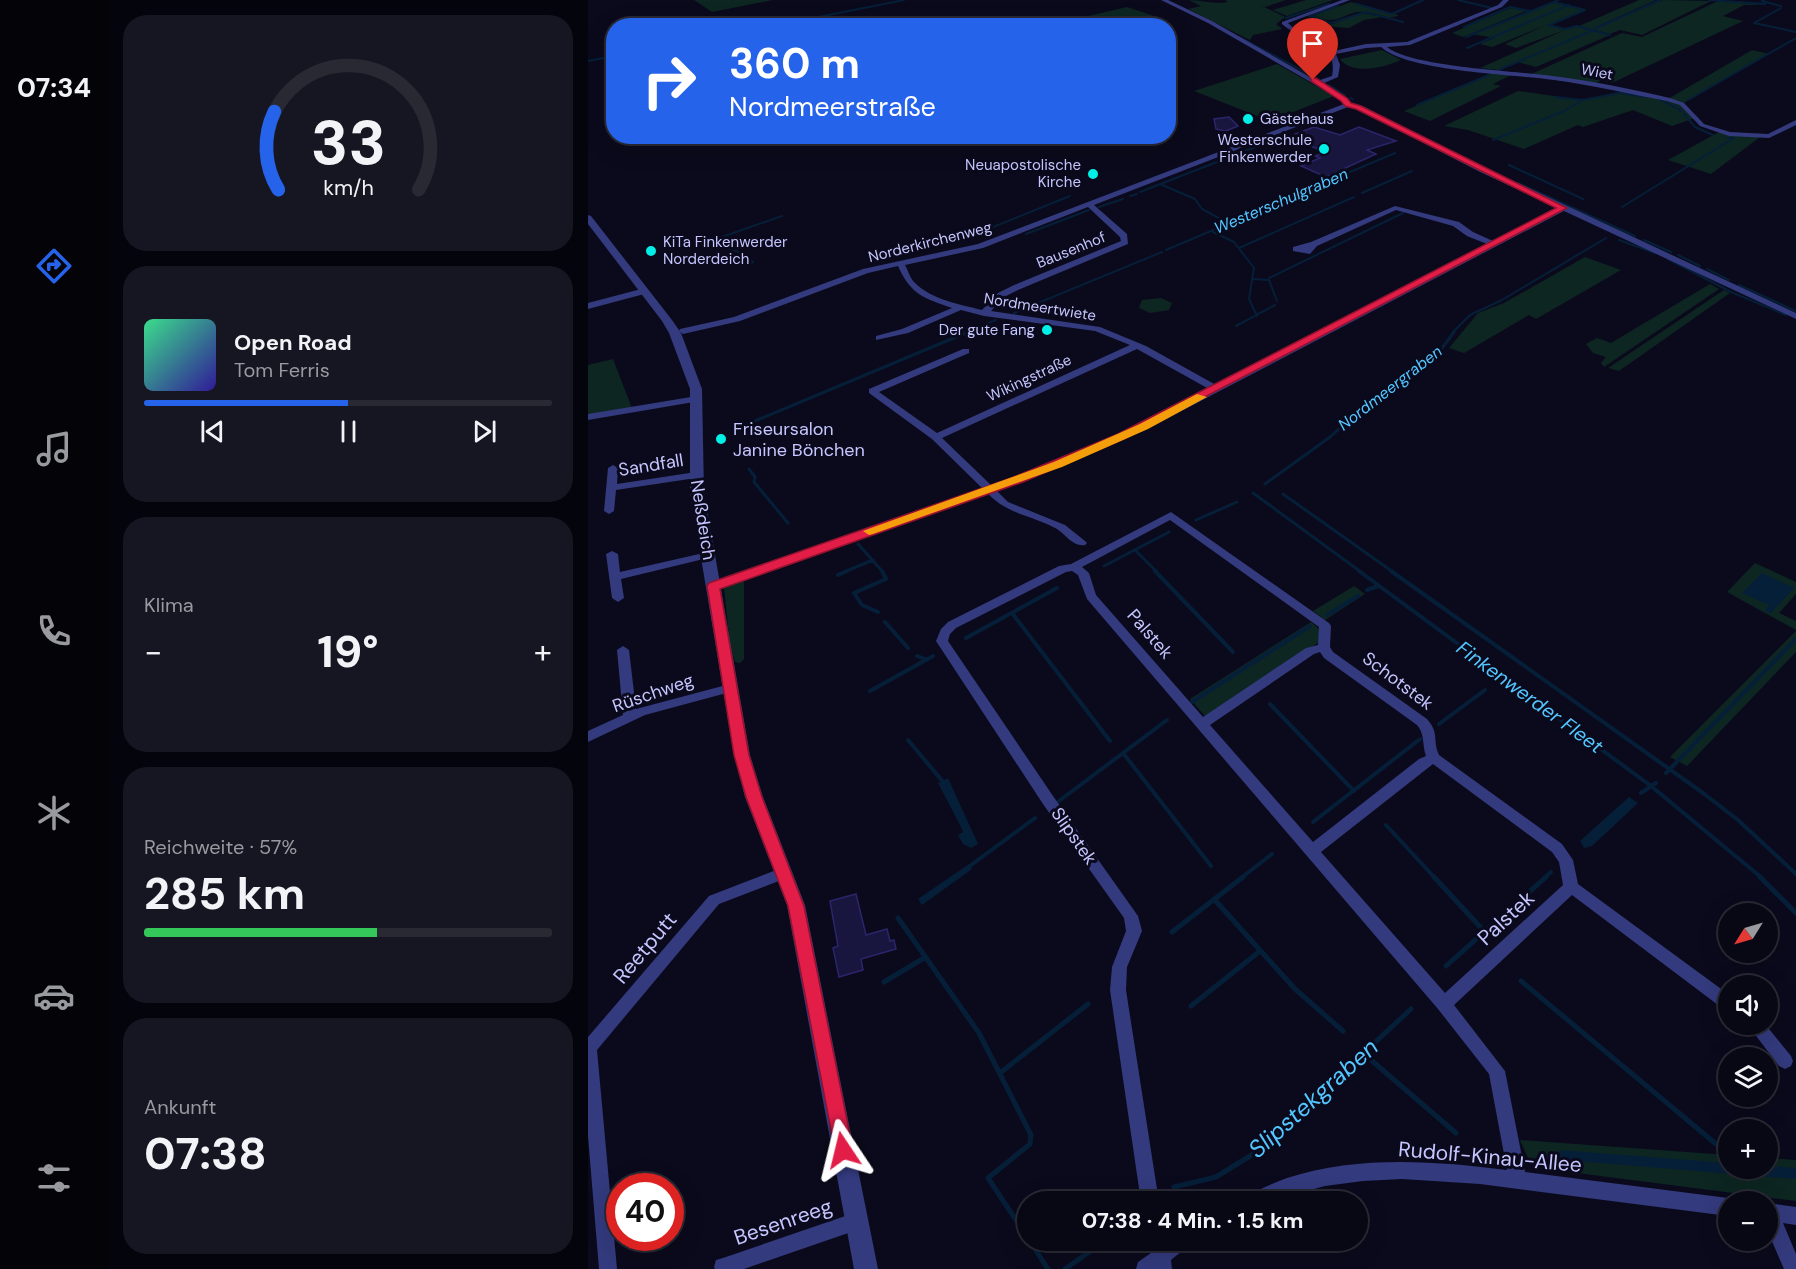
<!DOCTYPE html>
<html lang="de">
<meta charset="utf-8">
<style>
body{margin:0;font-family:"DM Sans",sans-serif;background:#161622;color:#f1f3f6;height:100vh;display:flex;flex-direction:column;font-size:22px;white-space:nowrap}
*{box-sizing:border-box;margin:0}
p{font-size:20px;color:#989aa0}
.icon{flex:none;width:33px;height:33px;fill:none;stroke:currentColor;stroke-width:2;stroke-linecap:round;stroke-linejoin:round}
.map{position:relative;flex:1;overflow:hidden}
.panel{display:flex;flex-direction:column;gap:15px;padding:15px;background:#04040c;width:480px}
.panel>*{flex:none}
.top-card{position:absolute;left:18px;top:18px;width:570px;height:126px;border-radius:24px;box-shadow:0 6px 24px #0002,0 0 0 2px #292934;background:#2563eb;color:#fff;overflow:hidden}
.needle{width:39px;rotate:233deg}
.controls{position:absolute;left:1130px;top:903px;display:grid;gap:12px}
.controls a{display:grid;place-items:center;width:60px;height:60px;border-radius:50%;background:#080815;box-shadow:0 6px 24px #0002,0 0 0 2px #292934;font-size:30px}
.speed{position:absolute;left:18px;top:1173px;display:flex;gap:12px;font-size:30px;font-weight:700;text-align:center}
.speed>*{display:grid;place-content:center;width:78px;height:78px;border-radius:50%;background:#080815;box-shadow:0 6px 24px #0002,0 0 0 2px #292934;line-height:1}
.speed .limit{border:9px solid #d22;background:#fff;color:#111}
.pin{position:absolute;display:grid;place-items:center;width:51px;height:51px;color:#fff;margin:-62px -26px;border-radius:50% 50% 50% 0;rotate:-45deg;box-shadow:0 0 6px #0007}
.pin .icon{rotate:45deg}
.me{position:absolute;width:66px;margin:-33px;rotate:350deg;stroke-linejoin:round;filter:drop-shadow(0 0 4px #0008)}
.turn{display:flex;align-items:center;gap:21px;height:126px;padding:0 24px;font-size:27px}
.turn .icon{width:78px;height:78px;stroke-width:2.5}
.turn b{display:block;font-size:42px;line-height:51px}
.big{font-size:45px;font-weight:700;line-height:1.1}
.panel .card{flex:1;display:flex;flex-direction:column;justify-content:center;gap:9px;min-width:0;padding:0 21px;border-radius:24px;background:#161622}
.panel .dial{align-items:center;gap:0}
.dial svg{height:156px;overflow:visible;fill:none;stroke:#292934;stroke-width:7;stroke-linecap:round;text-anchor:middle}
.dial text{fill:#f1f3f6;stroke:none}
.song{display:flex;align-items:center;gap:18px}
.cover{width:72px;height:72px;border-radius:9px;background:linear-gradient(135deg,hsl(150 70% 55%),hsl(250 70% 35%))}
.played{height:6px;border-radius:3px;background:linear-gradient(90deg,#2563eb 50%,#292934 50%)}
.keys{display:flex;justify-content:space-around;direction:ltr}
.heat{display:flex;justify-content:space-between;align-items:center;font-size:33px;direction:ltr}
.charge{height:9px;border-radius:4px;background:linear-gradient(90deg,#34c759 57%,#292934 0)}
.trip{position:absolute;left:429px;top:1191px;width:351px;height:60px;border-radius:30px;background:#080815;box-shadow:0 6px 24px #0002,0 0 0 2px #292934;font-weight:700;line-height:60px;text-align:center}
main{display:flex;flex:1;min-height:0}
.tab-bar{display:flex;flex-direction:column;width:108px;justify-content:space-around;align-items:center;background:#030308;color:#989aa0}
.tab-bar .icon{width:42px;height:42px}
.tab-bar .current{color:#2563eb}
.tab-bar b{font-size:27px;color:#f1f3f6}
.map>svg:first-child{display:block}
.green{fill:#0d2622}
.water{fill:#061f39}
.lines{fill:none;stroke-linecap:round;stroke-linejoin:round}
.stream-far3{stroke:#061f39;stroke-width:2}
.stream-far2{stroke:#061f39;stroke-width:3}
.stream-far1{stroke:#061f39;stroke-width:4}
.stream{stroke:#061f39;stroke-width:5}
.building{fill:#18153e;stroke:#2b266b;stroke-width:1.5}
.minor{fill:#333a7d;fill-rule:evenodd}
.tertiary{fill:#333a7d;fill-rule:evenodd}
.route{fill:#e11d48;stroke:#92132f;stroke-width:1.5}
.slow{fill:#f59e0b}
.poi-dot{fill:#00f0e8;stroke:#0b0a1c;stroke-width:2}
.labels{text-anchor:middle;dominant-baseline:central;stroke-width:6;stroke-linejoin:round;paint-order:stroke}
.far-street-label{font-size:15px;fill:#c5c6ff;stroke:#0b0a1c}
.far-poi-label{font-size:15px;fill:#c5c6ff;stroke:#0b0a1c;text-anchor:end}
.far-water-label{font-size:16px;font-style:italic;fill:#53c6ff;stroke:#0b0a1c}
.poi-label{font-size:18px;fill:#c5c6ff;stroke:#0b0a1c;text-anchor:start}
.street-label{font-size:18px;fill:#c5c6ff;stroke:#0b0a1c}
.water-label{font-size:20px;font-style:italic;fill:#53c6ff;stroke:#0b0a1c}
.near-street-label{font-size:21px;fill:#c5c6ff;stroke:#0b0a1c}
.near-water-label{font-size:24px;font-style:italic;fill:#53c6ff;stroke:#0b0a1c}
</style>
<main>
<nav class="tab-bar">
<b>07:34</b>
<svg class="icon current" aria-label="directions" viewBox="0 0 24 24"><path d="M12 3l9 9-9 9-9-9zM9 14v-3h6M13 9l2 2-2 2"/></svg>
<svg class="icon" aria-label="music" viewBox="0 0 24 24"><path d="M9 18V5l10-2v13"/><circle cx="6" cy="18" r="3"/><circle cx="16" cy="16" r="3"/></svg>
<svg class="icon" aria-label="phone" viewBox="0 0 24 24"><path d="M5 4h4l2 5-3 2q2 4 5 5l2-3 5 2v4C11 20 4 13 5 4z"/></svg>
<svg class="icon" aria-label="climate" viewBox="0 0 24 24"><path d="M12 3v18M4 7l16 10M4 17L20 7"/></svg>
<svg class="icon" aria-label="car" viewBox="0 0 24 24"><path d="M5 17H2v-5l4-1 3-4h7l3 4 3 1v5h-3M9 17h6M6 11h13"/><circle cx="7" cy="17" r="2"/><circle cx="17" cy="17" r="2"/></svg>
<svg class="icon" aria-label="filters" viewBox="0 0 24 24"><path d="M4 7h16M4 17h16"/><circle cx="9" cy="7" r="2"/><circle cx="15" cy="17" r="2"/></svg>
</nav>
<section class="panel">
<div class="card dial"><svg viewBox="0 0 100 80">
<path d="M14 69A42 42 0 1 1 86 69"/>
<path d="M14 69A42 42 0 0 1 12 29" stroke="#2563eb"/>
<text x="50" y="56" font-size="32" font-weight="700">33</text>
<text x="50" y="72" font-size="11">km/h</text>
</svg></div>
<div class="card">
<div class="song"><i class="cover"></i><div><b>Open Road</b><p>Tom Ferris</p></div></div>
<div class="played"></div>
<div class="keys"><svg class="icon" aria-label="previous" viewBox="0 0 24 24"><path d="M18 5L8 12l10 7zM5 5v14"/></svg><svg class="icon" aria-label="pause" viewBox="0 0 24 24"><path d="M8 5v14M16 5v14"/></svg><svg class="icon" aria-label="next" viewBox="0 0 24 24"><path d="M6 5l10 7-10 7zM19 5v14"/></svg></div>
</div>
<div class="card"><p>Klima</p>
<div class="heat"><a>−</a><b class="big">19°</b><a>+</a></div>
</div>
<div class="card"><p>Reichweite · 57%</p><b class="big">285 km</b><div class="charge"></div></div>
<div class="card"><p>Ankunft</p><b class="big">07:38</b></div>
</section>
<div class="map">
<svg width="1208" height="1269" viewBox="0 0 1208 1269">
<rect width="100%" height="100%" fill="#0b0a1c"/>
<!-- green -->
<path class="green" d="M106 0H185L124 12Z
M601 0C614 0 627 5 640 2L637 0H698L677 7 670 4 697 17 688 24 694 29 665 35 662 40 600 9 613 6Z
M718 0H745L699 16 685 10Z
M1051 0H1068L1006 28 1075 0 1123 1 1054 35 1032 30 1022 34 991 26Z
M1130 1 1177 5H1156L1135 16 1155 21 1024 83 1014 80 1004 85 939 76 1034 33 1054 37Z
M763 2 810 15V16C799 20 789 12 778 12 754 10 753 28 724 16Z
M966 2 997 10 961 26 975 29 989 26 1022 35 948 67 929 62 910 70 892 68 977 30 928 48 917 44 958 25 904 47 892 44 906 38 885 34Z
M539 7 569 17 536 25H481L474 22Z
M923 8 938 11 875 37 864 33Z
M775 13 794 17 776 20 761 28 719 25 731 21 744 24Z
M794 50 813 60C798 67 764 76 752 59Z
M1164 50 1181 54 1094 104 1107 118 1084 126 1045 110 995 127 990 125 936 149 880 130 856 126 930 91 995 100 1035 91 1080 99Z
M689 64 746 96 682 121 606 91Z
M906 72 925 74 905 84 913 86 842 121 816 111Z
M1131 132 1172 137 1123 174 1080 160Z
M997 257 1033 270 948 319 941 315 876 353 861 348 890 313 916 303Z
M1122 284 1131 289 1016 367 1013 363 1018 357 1005 353 998 344 1009 338 1023 343Z
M1136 290 1142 293 1031 371 1020 368Z
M573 298 584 303 581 310 562 313 551 308 554 300Z
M25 359 44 408 0 415V365Z
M1167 563 1208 582V594L1191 613 1208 621V630L1139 592Z
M156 580V659L152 663 147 662 142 646 136 586Z
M766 586 777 594 737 620 725 611Z
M723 622 734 631 730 643 617 716 602 699Z
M1208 631V652L1099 766 1082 757Z
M932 1140 1140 1155V1168H1179V1158L1208 1160V1201L950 1168 940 1158Z"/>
<!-- water -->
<path class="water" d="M1174 573 1206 588 1183 613 1177 611 1181 605 1154 593Z
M360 778 390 844 383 848 375 844 370 835 375 832 373 827 350 783Z
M1041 797 1050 803 1004 846 996 848 992 841Z
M381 864 384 869 334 905 330 899Z
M971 1150 1140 1163V1168H1179V1166L1208 1168V1179L975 1160Z"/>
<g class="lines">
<!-- stream-far3 -->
<path class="stream-far3" d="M870 0 904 8
M970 0 966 2 997 10 961 25 977 29 989 26 1022 35
M1121 0 1177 4
M1176 0 1174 1 1193 6
M769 4 804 14 835 0
M750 6 721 16 743 23 778 12 815 22
M1193 8 1166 23 1208 32
M698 18 741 4
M730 20 716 25 739 32
M185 26 316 0
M876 27 922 7 942 11
M1006 29 1072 0
M651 37 730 79
M878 37 966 2
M879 48 981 5
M0 61 26 56
M908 71 1003 31
M741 85 757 95
M967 97 995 100 1031 93 1058 97
M762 98 765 99
M1071 99 1094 111
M1100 100 1208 38
M829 105 901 75
M776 107 785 112
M1096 114 1107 127 1125 135
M790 115 798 119
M905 140 976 111 995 100
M921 165 995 199
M930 183 1047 236
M572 184 607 199 614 209 640 223
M552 192 670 146
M774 193 824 171
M542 196 549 194
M511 207 535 199
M1034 207 1146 138H1139
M625 232 646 242 666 268 661 299 669 316
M438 234 501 210
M1031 240 1067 253
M1056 240 1083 252
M121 242 154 253 165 262 156 266
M368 242 482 196
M108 246 194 216
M651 248 766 197
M578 250 807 153
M1090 255 1112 266
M1080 259 1143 292 1198 315
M1119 269 1141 280
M681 278 815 213
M664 279 681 280 689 301
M1151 285 1208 311
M426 313 574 252
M648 326 687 305
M376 333 408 320
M864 333 882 315 914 300 1018 238"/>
<!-- stream-far2 -->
<path class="stream-far2" d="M167 421 380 332
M161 469 167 477 166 482 200 523
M677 484 742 437 783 400 852 351 866 332
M665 493 773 572
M695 494 805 572
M608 520 649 502
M270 544 295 572
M547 550 569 572
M516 566 581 532
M256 572 285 560"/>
<!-- stream-far1 -->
<path class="stream-far1" d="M567 571 645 652
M771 571 1063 786 1174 878
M803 571 1115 793 1150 820 1208 874
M250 575 259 571
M779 590 790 586
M290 612 274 605 266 593 298 579 294 571
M424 613 522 741
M739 615 770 596
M297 622 320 648
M378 638 469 588
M329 656 337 659
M282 691 345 656
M604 702 722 626
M682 704 766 791
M851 724 897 690
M320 740 357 784
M535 753 623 866
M1078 773 1208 639
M1053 793 1068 783
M471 801 579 720
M725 822 832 739
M798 825 847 878
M379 868 447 818
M653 878 684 854
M956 878 963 872"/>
<!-- stream -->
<path class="stream" d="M846 877 896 931
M1172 877 1208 913
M626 899 707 989 755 1031
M310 918 391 1033 443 1135 442 1144 400 1178 440 1238
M584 932 655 877
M858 966 958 877
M933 981 1140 1154
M296 982 336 958
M603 1006 672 951
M776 1054 868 1133
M412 1073 500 1004
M964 1156 978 1157
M586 1187 628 1177 670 1151 823 1009
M441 1240 460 1269
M477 1269 514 1243"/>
</g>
<!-- building -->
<path class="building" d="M641 117 650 126 638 131 628 129 626 119Z
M726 127 752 135 771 127 808 141 779 150 788 154 738 177 713 166 732 158 727 156 738 152 699 137Z
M268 894 278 935 299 929 302 941 306 940 308 949 273 959 275 970 251 977 245 948 250 946 242 901Z"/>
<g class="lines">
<!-- minor -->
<path class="minor" d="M573 0H580L624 21 729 81 744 76C751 41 715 43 694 24V22L754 0H762L700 23C713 36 734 38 746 51L778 44 819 42 910 5 915 0H921L914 7 822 45 799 47C823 67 929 71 965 76 1004 81 1044 89 1082 98L1096 103 1116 124 1142 132 1180 134 1208 120V125L1181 138 1141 136 1112 126 1092 105 1079 101C1041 94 1004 85 966 80 925 74 821 72 793 47L778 48 748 54 752 65 750 77 734 84 758 98 762 104 774 107 898 168 1208 313V319L976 211 559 429 435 482 409 491 420 502 477 525 497 541 499 543 497 545C485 547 478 535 469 529 444 515 421 515 400 494L129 589H121L119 586 121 583 395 489 344 439 281 393V389L375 349H381V353L291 392 349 433 542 345 507 331 396 316 373 310 320 333 288 340V336L314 329 364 308C336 298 323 295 310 266L280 273 152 321 95 334 91 331 92 329 146 317 275 269 390 244 756 104 754 100 620 23ZM760 107 770 109 892 172 970 208 905 241 885 232 871 222 807 206 723 242 705 247V251L722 254 729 246 808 210 865 226 879 236 899 244 628 385 558 346 512 327 403 311 416 297 430 290 540 244 539 234 506 205ZM500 207 532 237 533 241 424 286 410 293 394 310C371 304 344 300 326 282 322 278 320 270 317 265L395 248ZM549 349 621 389 553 425 404 486 354 438Z
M57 288 61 291 60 293 0 309V303Z
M109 396 114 399 112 401 0 420V414Z
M25 465 30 468 29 484 108 472 113 475 108 478 28 490 26 511 21 514 16 511 20 468Z
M583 512 741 623 743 626 742 647 745 652 839 719C852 734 844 739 851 755L974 844 985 860 990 884 1140 994V1010L1134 1008 984 895 866 1005 917 1071 937 1172 1140 1198 1147 1202H1140V1216L892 1184 814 1179 775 1181 737 1186 700 1196 686 1202H654L657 1196C671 1190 685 1183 699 1178 770 1155 847 1161 919 1170L901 1074 850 1009 499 599 490 575 484 571 478 572 368 628 362 634 360 641 465 796 550 916 554 931 539 967 538 990 571 1202H553L522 990 524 967 538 931 536 918 455 804 348 641 353 629 360 622 471 566 483 564ZM582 520 731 627 730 645 718 648 615 717 508 595 501 573 494 567ZM732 652 736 658 829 725C837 734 834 745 838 756L831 759 725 842 622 725 726 654ZM845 764 964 852 971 862 975 885 857 993 733 852Z
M24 551 30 554 32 572 120 552 126 555 124 557 33 579 36 598 30 602 24 598 18 554Z
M35 646 41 650 48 709 142 684 148 688 146 691 57 715 0 742V731L35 715 29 650Z
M196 867 201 869 203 873 201 877 131 904 9 1050 29 1269H11L0 1136V1037L121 896Z
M1159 1024H1177L1203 1056 1205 1061 1203 1066 1197 1069 1191 1066Z
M1179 1203 1208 1207V1225L1195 1223 1208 1254V1269H1196L1179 1230Z
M269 1212 275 1215 278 1221 275 1227 269 1230 156 1269H127L126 1267 128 1260 135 1258Z
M561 1240H603L600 1246 583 1260 584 1269H548L550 1262 563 1253Z"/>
<!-- tertiary -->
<path class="tertiary" d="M0 215 3 216 84 320 93 333 114 389 116 492 162 755 175 797 217 905 290 1269H266L199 905 157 797 146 755 102 492V389L81 333 74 321 0 224Z"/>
</g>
<!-- route -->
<path class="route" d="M723 78H728L759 98 763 103 773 106 979 208 538 438 435 482 132 589 161 755 174 797 216 906 265 1150 262 1156 255 1159 248 1156 200 906 158 797 146 755 119 586 121 583 426 477 530 434 968 208 768 109 757 106 753 101 723 81Z"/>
<!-- slow -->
<path class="slow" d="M609 394 619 397 560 429 474 467 285 534 281 535 275 531 466 462 552 424Z"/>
<!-- markers -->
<g class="poi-dot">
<circle cx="660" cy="119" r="6"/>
<circle cx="736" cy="149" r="6"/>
<circle cx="505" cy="174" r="6"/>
<circle cx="63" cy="251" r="6"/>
<circle cx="459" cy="330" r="6"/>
<circle cx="133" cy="439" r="6"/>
</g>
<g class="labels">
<!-- far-street labels -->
<g class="far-street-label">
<text transform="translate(1009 72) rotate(11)">Wiet</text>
<text transform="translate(342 242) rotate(-14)">Norderkirchenweg</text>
<text transform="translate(483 250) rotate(-22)">Bausenhof</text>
<text transform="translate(452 307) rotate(9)">Nordmeertwiete</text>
<text transform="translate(441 378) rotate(-25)">Wikingstraße</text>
</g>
<!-- far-poi labels -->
<g class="far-poi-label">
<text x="672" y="119" text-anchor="start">Gästehaus</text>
<text x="724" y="140">Westerschule<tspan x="724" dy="17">Finkenwerder</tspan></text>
<text x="493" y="165">Neuapostolische<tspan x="493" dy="17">Kirche</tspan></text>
<text x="75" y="242" text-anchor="start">KiTa Finkenwerder<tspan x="75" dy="17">Norderdeich</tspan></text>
<text x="447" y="330">Der gute Fang</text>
</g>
<!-- far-water labels -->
<g class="far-water-label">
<text transform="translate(693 201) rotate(-23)">Westerschulgraben</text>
<text transform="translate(802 388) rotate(-38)">Nordmeergraben</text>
</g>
<!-- poi labels -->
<g class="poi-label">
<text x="145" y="429">Friseursalon<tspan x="145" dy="21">Janine Bönchen</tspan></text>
</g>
<!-- street labels -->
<g class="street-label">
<text transform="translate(63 465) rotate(-9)">Sandfall</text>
<text transform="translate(115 520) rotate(81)">Neßdeich</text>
<text transform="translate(562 634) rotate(49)">Palstek</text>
<text transform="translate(810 681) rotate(37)">Schotstek</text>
<text transform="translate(65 693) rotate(-19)">Rüschweg</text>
<text transform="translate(486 836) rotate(55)">Slipstek</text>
</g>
<!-- water labels -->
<g class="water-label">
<text transform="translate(942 697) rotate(36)">Finkenwerder Fleet</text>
</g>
<!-- near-street labels -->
<g class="near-street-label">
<text transform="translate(918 918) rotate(-43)">Palstek</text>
<text transform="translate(57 948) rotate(-50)">Reetputt</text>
<text transform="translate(902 1157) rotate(5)">Rudolf-Kinau-Allee</text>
<text transform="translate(195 1222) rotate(-19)">Besenreeg</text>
</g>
<!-- near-water labels -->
<g class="near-water-label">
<text transform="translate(725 1098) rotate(-42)">Slipstekgraben</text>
</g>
</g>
</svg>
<div class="controls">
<a><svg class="needle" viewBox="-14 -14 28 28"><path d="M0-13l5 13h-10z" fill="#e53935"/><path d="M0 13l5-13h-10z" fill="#989aa0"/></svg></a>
<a><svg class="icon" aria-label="sound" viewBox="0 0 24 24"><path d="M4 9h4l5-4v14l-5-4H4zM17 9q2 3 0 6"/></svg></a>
<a><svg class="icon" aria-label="layers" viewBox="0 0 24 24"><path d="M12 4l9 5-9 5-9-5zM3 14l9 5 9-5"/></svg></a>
<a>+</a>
<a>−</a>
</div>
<div class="speed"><div class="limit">40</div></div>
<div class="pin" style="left:725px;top:80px;background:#d93025"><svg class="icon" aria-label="arrive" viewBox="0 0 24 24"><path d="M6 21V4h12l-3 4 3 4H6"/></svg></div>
<svg class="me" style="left:255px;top:1150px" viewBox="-20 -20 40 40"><path d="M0-17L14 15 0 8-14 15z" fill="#e11d48" stroke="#fff" stroke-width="4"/></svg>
<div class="trip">07:38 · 4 Min. · 1.5 km</div>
<div class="top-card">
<div class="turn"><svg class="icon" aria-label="right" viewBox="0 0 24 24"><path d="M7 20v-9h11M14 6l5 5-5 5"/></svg><div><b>360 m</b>Nordmeerstraße</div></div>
</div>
</div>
</main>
